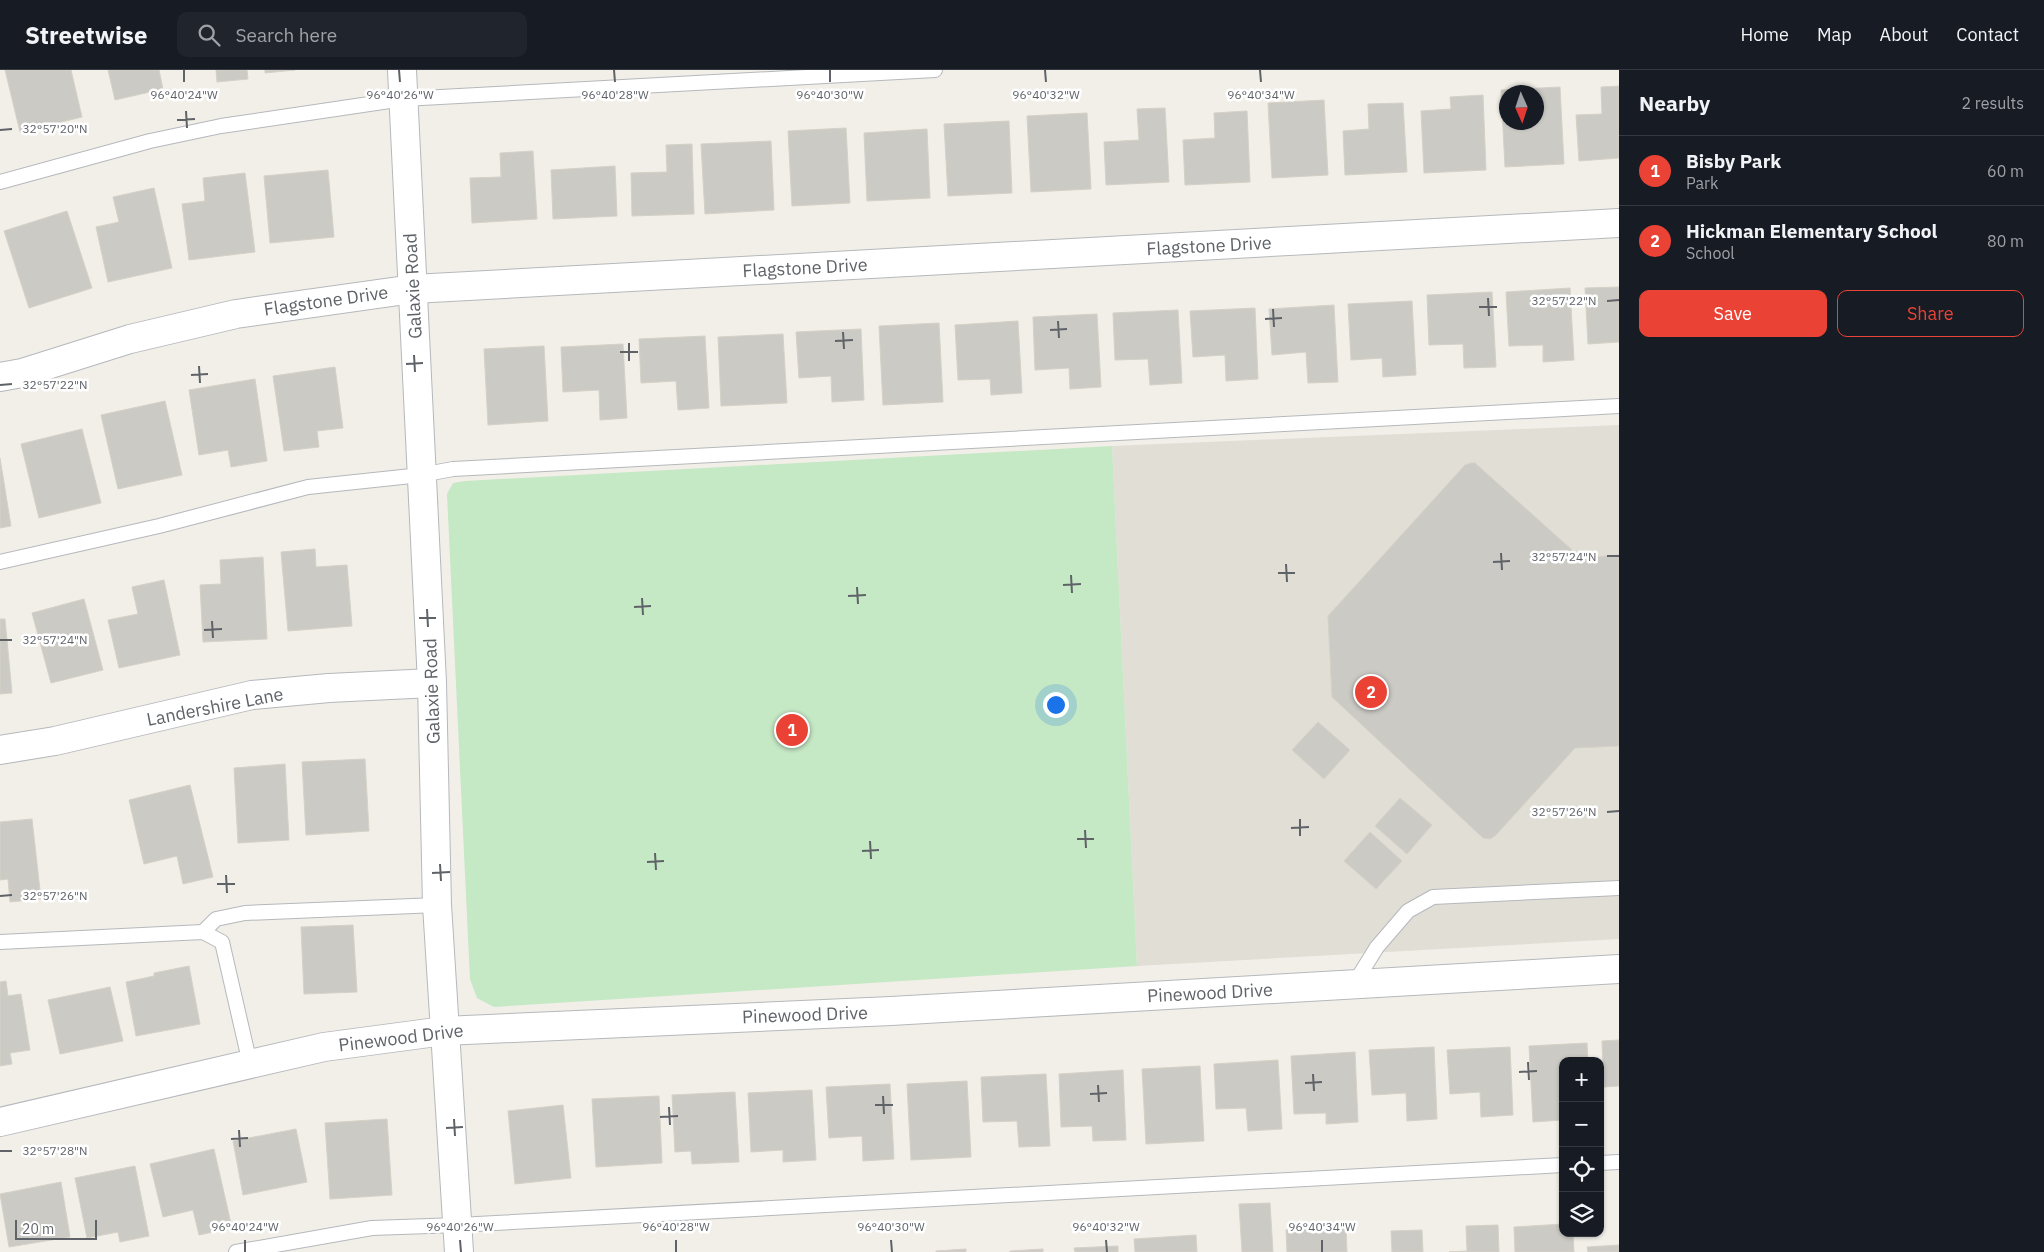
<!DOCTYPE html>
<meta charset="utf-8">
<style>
body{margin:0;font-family:"IBM Plex Sans",sans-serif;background:#20242c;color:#f1f3f6}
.controls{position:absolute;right:15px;bottom:15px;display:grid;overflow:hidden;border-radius:10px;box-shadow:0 1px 4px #0004}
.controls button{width:45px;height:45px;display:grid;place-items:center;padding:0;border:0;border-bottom:1px solid #363941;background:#171b24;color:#f1f3f6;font:25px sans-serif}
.compass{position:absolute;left:1499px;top:15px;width:45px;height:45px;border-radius:50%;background:#171b24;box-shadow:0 1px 4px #0004;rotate:177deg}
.scale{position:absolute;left:15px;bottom:12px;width:82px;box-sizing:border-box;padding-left:5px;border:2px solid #5f6368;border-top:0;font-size:14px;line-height:18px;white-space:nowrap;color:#5f6368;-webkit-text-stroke:4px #fff;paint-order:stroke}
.you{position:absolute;left:1055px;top:634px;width:18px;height:18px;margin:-12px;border:4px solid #fff;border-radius:50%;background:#1a73e8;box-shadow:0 0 0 8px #1a73e833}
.badge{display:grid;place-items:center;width:32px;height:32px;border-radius:50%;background:#ea4335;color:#fff;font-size:16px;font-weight:700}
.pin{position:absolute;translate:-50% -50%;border:2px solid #fff;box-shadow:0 1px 5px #0006}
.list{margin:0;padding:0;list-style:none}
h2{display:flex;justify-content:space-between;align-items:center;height:65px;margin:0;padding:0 20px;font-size:21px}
h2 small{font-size:16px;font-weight:400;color:#9ea1a6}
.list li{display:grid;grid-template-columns:32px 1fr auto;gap:15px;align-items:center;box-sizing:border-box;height:70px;padding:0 20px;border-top:1px solid #363941}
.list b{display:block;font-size:19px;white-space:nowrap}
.list p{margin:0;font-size:16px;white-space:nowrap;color:#9ea1a6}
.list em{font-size:16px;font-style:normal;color:#9ea1a6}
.actions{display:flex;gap:10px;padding:15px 20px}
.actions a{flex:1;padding:11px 0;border:1px solid #ea4335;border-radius:10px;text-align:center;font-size:18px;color:#ea4335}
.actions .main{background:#ea4335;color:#fff}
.icon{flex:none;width:28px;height:28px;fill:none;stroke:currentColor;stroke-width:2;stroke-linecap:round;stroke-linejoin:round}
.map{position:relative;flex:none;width:1619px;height:1182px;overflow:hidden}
header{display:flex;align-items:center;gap:30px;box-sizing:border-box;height:70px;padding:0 25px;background:#171b24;border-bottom:1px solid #363941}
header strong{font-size:24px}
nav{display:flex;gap:28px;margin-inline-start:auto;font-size:18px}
.search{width:350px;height:45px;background:#20242c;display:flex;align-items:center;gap:12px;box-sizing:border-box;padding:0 18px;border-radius:10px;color:#9ea1a6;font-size:19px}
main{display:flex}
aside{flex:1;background:#171b24}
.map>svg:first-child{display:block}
</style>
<header>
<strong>Streetwise</strong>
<div class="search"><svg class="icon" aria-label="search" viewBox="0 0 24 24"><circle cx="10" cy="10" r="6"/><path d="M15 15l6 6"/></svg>Search here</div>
<nav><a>Home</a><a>Map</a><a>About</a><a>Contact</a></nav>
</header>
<main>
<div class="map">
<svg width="1619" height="1182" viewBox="0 0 1619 1182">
<rect width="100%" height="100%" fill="#f1efe8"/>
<polygon fill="#e1ded6" points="1619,355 1619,869 1137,896 1112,376"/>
<polygon fill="#c5e8c5" points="1112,376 1137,896 494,937 477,928 470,909 447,424 453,413 465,411"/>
<g fill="#cccac5" stroke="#d6d1c6" fill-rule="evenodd">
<polygon points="5,0 71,0 82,47 20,62"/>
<polygon points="108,0 159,0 163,19 115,30"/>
<polygon points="216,0 247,0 248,9 217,12"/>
<polygon points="265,0 295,0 265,3"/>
<polygon points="1619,16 1619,88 1579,91 1576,45 1602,44 1601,17"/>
<path d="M1560 17 1564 94 1505 97 1501 20ZM1506 22H1536V52H1506Z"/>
<polygon points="1483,25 1486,100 1424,103 1421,41 1451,39 1450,27"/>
<polygon points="1324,30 1328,105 1272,108 1268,33"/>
<polygon points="1403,33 1407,102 1345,105 1343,61 1369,59 1368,34"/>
<polygon points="1165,38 1169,112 1106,115 1104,72 1139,70 1137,39"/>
<polygon points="1247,41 1250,112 1185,115 1183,70 1215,68 1214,43"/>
<polygon points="1087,43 1091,119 1031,122 1027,46"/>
<polygon points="1009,51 1012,123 948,126 944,54"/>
<polygon points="846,58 850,133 792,136 788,61"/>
<polygon points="927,59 930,128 867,131 864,63"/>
<polygon points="771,71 774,140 705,144 701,74"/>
<polygon points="692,74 694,144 632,146 631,103 667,102 666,75"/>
<polygon points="533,81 537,149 472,153 470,108 501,107 500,83"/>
<polygon points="615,96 617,146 553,149 551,100"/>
<polygon points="328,100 334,167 270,173 264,106"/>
<polygon points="245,103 255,182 189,190 182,134 205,131 203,108"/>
<polygon points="154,118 172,198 108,212 96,157 119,152 113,127"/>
<polygon points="67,141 92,218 29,238 4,161"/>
<polygon points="1619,217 1619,272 1588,274 1585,218"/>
<polygon points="1570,218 1574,290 1543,292 1543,275 1509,276 1506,222"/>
<polygon points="1492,222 1496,297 1464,298 1463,274 1429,275 1427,225"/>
<polygon points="1412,231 1416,305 1383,307 1382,288 1351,290 1348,234"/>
<polygon points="1334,235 1338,312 1308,313 1306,282 1272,285 1269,239"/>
<polygon points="1255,238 1258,309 1226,311 1225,285 1193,287 1190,241"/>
<polygon points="1178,240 1182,313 1150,315 1148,289 1115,290 1113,243"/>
<polygon points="1097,244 1101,317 1070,319 1069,298 1035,300 1033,247"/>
<polygon points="1018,251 1022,323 991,325 990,309 958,310 955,255"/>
<polygon points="939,253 943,332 883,335 879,256"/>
<polygon points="861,259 864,330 832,332 831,306 799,308 796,262"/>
<polygon points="783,264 787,333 721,336 718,267"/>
<polygon points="705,266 709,338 678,340 676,311 641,313 639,269"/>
<polygon points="623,274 627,348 600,350 599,320 563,322 561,277"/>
<polygon points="544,276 548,351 488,355 484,279"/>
<polygon points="335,297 343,358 317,361 319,377 284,381 273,306"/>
<polygon points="255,309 267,391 231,397 228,380 199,385 189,320"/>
<polygon points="165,331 182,405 118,419 101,345"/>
<polygon points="82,359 101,433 39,448 21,374"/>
<polygon points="0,388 11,456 0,458"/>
<polygon points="1471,393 1475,393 1581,488 1619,485 1619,676 1575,678 1496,765 1490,769 1483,768 1332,627 1328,546 1465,395"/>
<polygon points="315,479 316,497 347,495 352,556 288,561 281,482"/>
<polygon points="263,487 267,569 203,572 200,515 221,514 220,490"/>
<polygon points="164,510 180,585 119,598 108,550 138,544 132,517"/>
<polygon points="84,529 103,600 51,613 32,543"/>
<polygon points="0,549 5,549 12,623 0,624"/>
<polygon points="1318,652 1350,680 1324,709 1292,680"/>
<polygon points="365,689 369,761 306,765 302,692"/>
<polygon points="285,694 289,770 238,773 234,698"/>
<polygon points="190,715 213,807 183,814 177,786 144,794 129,730"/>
<polygon points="1400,728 1432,755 1407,784 1375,756"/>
<polygon points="32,749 41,829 10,832 8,809 0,810 0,752"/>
<polygon points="1370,762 1402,791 1376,819 1344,791"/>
<polygon points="353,855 357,922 304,924 301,857"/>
<polygon points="189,896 200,954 136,966 126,912 154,906 154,903"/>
<polygon points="6,911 8,926 21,924 30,980 10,983 12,994 0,996 0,912"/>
<polygon points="110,917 123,971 60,984 48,930"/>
<polygon points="1619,970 1619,1016 1604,1017 1602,971"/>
<polygon points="1587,973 1588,991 1563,991 1563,1050 1533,1052 1529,976"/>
<polygon points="1434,977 1437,1049 1407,1051 1406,1023 1372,1025 1369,980"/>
<polygon points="1510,977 1513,1045 1481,1047 1480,1022 1450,1024 1447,980"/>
<polygon points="1355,982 1358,1052 1326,1054 1326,1043 1294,1044 1291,986"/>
<polygon points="1278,990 1282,1059 1248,1061 1246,1038 1216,1039 1214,994"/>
<polygon points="1200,996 1204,1071 1146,1074 1142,999"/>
<polygon points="1123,1000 1126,1070 1093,1071 1092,1056 1061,1057 1059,1004"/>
<polygon points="1046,1004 1050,1076 1019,1077 1017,1051 983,1052 981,1007"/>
<polygon points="967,1011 971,1087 911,1090 907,1014"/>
<polygon points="890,1014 894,1089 863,1091 862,1066 829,1068 826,1017"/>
<polygon points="812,1020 816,1090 783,1092 783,1080 751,1082 748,1023"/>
<polygon points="735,1022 739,1092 692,1094 691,1081 675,1082 672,1025"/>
<polygon points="659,1026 662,1093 596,1097 592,1029"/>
<polygon points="563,1035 571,1108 515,1114 508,1041"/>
<polygon points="387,1049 392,1125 330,1129 325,1053"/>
<polygon points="296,1059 307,1112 243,1125 233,1071"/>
<polygon points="214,1079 232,1158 199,1165 193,1140 163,1147 150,1094"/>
<polygon points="135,1096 149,1166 120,1172 118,1162 87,1168 75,1108"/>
<polygon points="61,1112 70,1167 9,1177 0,1124"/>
<polygon points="1270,1133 1273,1182 1242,1182 1239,1134"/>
<polygon points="1563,1154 1563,1163 1573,1163 1574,1182 1515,1182 1514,1157"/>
<polygon points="1498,1155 1499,1182 1449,1182 1467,1181 1466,1156"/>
<polygon points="1346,1157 1347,1182 1287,1182 1286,1160"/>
<polygon points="1422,1160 1423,1182 1392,1182 1391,1161"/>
<polygon points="1196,1165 1197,1182 1135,1182 1134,1169"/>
<polygon points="1619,1175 1619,1182 1588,1182 1587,1177"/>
<polygon points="1118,1176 1118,1182 1075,1182 1074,1178"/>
<polygon points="966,1179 966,1182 936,1182 936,1181"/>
<polygon points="1043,1179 1043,1182 1010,1182 1010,1181"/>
</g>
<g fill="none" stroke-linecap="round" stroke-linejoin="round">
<g stroke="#b5b8bc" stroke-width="16">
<g id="service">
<polyline points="0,112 150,71 221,56 403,29 935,0"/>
<polyline points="0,492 159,456 308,417 421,405 453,399 1619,336"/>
<polyline points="203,862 216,849 245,843 437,835"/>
<polyline points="0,872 203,862 222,872 250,994"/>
<polyline points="1354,914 1377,877 1408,841 1433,827 1619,818"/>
<polyline points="1600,1093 1619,1092"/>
<polyline points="236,1182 372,1158 458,1155 1563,1095"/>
</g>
</g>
<g stroke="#b5b8bc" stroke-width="30">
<g id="minor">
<polyline points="0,307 22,303 130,269 236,244 413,219 1619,153"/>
<polyline points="0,680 55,671 252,625 329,618 432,613"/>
<polyline points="0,1052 324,977 444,961 891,941 1619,899"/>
</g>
</g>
<g stroke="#b5b8bc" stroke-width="30">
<polyline id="tertiary" points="402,0 432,613 437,835 459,1182"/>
</g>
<use href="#service" stroke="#fff" stroke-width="14"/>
<use href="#minor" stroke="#fff" stroke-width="28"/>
<use href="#tertiary" stroke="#fff" stroke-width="28"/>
</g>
<path fill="none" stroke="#5f6368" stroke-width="2" d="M184 0V12M399 0 400 12M614 0 615 12M830 0V12M1045 0 1046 12M1260 0 1261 12M186 41 187 58M177 50 195 49M0 60 12 59M1488 228 1489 246M1607 231 1619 230M1479 237H1497M1273 239 1274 257M1265 249 1282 248M1058 251 1059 268M1050 260 1067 259M843 262 844 279M835 271 853 270M629 273V291M620 282H638M414 285 415 302M406 294 423 293M199 296 200 313M191 305 208 304M0 315 12 314M1501 483 1502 500M1607 486H1619M1493 492 1510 491M1286 494 1287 512M1278 503H1295M1071 505 1072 523M1063 515 1081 514M857 517 858 534M848 526 866 525M642 528 643 545M634 537 651 536M427 539 428 557M419 548H436M212 551 213 568M204 560 222 559M0 570H12M1607 742 1619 741M1300 749V766M1291 758 1309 757M1085 760 1086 778M1077 769H1094M870 771 871 789M862 781 879 780M655 783 656 800M647 792 664 791M440 794 441 811M432 803 450 802M226 805 227 823M217 814H235M0 826 12 825M1528 992 1529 1010M1519 1002 1537 1001M1313 1004 1314 1021M1305 1013 1322 1012M1098 1015 1099 1032M1090 1024 1107 1023M883 1026 884 1044M875 1035H893M669 1037 670 1055M660 1047 678 1046M454 1049 455 1066M446 1058 463 1057M239 1060 240 1077M231 1069 248 1068M0 1081H12M245 1170V1182M460 1170 461 1182M676 1170V1182M891 1170 892 1182M1106 1170 1107 1182M1322 1170V1182"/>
<g text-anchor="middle" stroke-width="5" stroke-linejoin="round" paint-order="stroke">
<g font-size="18" fill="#5f6368" stroke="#fff">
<text transform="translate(1209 176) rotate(-3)" y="6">Flagstone Drive</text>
<text transform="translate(805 198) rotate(-3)" y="6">Flagstone Drive</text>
<text transform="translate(413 216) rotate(-93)" y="6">Galaxie Road</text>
<text transform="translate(326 231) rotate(-8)" y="6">Flagstone Drive</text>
<text transform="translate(432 621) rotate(-92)" y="6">Galaxie Road</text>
<text transform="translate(215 637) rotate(-11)" y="6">Landershire Lane</text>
<text transform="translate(1210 923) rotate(-3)" y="6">Pinewood Drive</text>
<text transform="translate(805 945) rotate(-2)" y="6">Pinewood Drive</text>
<text transform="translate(401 968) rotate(-7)" y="6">Pinewood Drive</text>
</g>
</g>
<g font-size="12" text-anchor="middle" fill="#5f6368" stroke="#fff" stroke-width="5" stroke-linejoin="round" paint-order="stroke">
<text x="184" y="29">96°40'24"W</text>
<text x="400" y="29">96°40'26"W</text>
<text x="615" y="29">96°40'28"W</text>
<text x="830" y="29">96°40'30"W</text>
<text x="1046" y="29">96°40'32"W</text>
<text x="1261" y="29">96°40'34"W</text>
<text x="55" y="63">32°57'20"N</text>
<text x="1564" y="235">32°57'22"N</text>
<text x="55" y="319">32°57'22"N</text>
<text x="1564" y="491">32°57'24"N</text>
<text x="55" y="574">32°57'24"N</text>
<text x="1564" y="746">32°57'26"N</text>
<text x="55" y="830">32°57'26"N</text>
<text x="55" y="1085">32°57'28"N</text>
<text x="245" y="1161">96°40'24"W</text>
<text x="460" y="1161">96°40'26"W</text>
<text x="676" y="1161">96°40'28"W</text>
<text x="891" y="1161">96°40'30"W</text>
<text x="1106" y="1161">96°40'32"W</text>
<text x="1322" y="1161">96°40'34"W</text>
</g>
</svg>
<div class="controls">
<button>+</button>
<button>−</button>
<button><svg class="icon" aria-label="locate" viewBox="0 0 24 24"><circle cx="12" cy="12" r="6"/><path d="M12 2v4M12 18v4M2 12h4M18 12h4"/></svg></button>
<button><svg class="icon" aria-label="layers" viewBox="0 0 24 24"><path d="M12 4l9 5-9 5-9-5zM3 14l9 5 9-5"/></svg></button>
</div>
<svg class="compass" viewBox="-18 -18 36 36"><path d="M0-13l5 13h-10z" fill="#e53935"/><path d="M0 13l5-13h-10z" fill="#9ea1a6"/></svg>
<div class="scale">20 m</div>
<div class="you"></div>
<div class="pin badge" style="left:792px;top:660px">1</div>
<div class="pin badge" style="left:1371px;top:622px">2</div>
</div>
<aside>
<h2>Nearby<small>2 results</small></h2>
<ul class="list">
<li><span class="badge">1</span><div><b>Bisby Park</b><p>Park</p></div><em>60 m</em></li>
<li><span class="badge">2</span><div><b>Hickman Elementary School</b><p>School</p></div><em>80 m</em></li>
</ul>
<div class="actions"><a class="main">Save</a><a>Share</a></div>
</aside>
</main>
